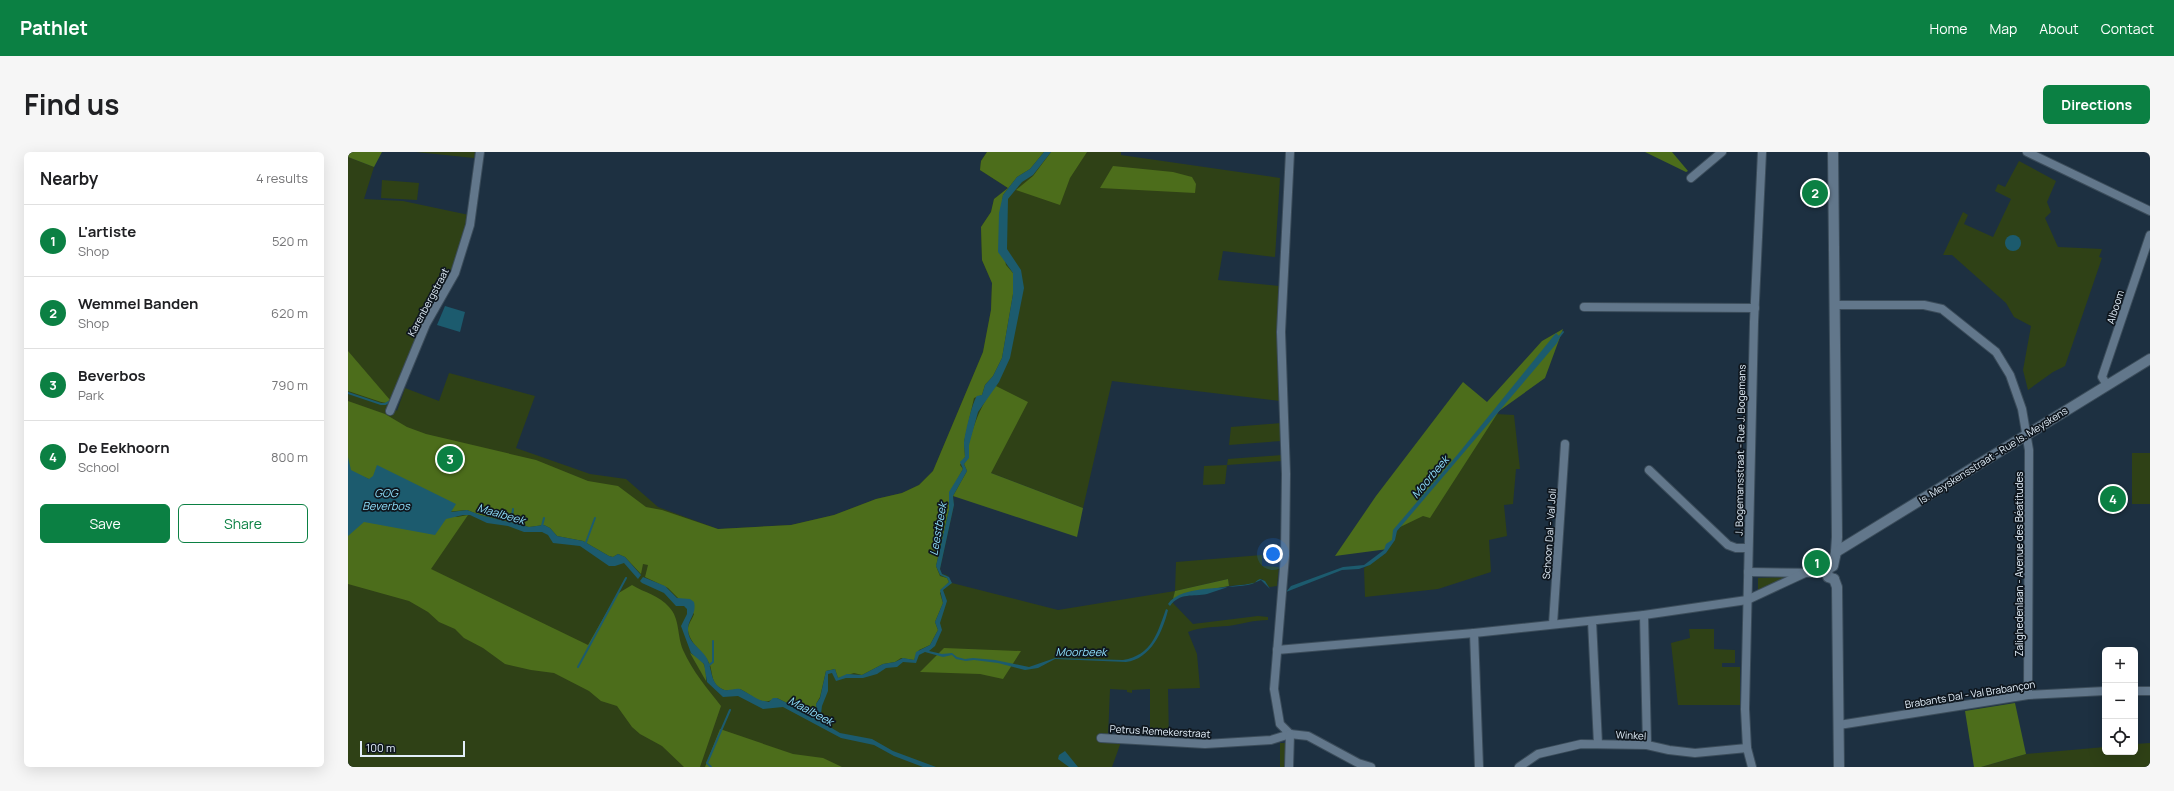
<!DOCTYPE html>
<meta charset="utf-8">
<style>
body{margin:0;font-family:Manrope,sans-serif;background:#f6f6f6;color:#202124}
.controls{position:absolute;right:12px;bottom:12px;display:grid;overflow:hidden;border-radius:6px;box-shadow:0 4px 16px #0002}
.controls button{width:36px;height:36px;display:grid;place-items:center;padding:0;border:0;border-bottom:1px solid #e0e0e0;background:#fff;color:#202124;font:20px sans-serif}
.scale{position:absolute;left:12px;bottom:10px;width:105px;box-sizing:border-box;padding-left:4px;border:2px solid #e3effa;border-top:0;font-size:11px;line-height:14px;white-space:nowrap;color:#e3effa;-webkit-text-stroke:3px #0f171f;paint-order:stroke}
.you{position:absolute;left:925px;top:402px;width:14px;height:14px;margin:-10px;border:3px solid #fff;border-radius:50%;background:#1a73e8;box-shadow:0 0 0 6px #1a73e833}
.badge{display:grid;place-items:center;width:26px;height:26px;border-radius:50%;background:#0b8043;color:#fff;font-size:13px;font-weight:700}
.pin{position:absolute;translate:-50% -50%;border:2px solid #fff;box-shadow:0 1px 4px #0006}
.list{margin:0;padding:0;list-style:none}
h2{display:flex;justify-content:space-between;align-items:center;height:52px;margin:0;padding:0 16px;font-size:17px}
h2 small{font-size:13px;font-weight:400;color:#757577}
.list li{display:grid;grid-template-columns:26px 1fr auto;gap:12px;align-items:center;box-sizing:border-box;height:72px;padding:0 16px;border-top:1px solid #e0e0e0}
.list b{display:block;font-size:15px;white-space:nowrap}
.list p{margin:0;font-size:13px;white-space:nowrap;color:#757577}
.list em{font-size:13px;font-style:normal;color:#757577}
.actions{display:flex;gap:8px;padding:12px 16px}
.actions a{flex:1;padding:9px 0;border:1px solid #0b8043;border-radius:6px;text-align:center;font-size:14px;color:#0b8043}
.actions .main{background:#0b8043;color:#fff}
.icon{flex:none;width:22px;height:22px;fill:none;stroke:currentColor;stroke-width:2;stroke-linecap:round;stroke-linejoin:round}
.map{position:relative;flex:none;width:1802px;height:615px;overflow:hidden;border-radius:6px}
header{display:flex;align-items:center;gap:24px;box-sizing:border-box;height:56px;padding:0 20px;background:#0b8043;color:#fff}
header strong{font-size:19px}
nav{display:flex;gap:22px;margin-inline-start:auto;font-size:14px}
.intro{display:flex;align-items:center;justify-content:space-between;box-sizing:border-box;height:96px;padding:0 24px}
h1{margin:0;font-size:28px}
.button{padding:10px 18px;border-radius:6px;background:#0b8043;color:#fff;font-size:14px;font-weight:700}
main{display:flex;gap:24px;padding:0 24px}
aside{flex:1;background:#fff;border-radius:6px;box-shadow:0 4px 16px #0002}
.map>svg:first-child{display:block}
</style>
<header>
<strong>Pathlet</strong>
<nav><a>Home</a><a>Map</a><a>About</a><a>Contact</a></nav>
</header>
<div class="intro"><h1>Find us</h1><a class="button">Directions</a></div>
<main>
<aside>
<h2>Nearby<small>4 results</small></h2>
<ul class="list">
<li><span class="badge">1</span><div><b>L'artiste</b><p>Shop</p></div><em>520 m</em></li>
<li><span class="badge">2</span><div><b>Wemmel Banden</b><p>Shop</p></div><em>620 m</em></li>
<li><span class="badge">3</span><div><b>Beverbos</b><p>Park</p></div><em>790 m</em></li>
<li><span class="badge">4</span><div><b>De Eekhoorn</b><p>School</p></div><em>800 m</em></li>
</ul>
<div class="actions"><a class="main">Save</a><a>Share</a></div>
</aside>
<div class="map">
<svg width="1802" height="615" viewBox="0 0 1802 615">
<rect width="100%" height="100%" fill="#1d3041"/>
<g fill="#2f4116">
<polygon points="68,0 127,0 126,6"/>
<path d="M639 0H773V3L932 26 927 105 875 99 870 128 931 134 929 197 932 249 764 229 735 356 643 321 605 345 606 353 592 417 594 422 599 423 604 431 710 458 827 439 828 410 914 403V414L931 415 929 434 921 435 914 427 904 432 881 434 880 427 827 439 825 451 845 472 910 464 920 465V468C906 468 894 472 880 474 866 475 853 475 840 480L849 502 852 536 820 537 821 588 802 586V537L784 538V541L779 540V538L762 537 760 585 773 590 764 615H0V5L26 15 16 47 55 49 121 63 108 111 42 248 49 259 57 236 91 249 101 221 187 244 168 296 242 322 278 327 310 355 370 377 443 373 486 363 528 347 554 341 571 333 585 319 635 200 643 158 644 131 634 108 633 75 643 60 646 47 660 36 632 18 633 9Z"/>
<polygon points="1671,9 1708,29 1699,50 1703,60 1697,66 1710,95 1754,97 1751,105 1754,106 1717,214 1705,220 1680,238 1675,218 1683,174 1666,165 1658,151 1604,103 1595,103 1615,60 1620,63 1616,72 1645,85 1663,47 1647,39 1650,32 1657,35"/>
<polygon points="34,28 71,31 69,48 33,46"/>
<polygon points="1148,262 1166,263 1172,317 1168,317 1165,352 1156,353 1159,384 1141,388 1143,420 1090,437 1017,445 1016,416 1038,401 1048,380"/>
<polygon points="933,271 933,289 881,293 883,275"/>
<rect x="1784" y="301" width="18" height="51"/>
<polygon points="934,303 934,309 879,313 877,332 855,333 856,314 879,313 880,307"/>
<polygon points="1437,425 1412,439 1410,438 1410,426"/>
<polygon points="1341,477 1366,477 1366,497 1387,498 1387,511 1374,511 1374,515 1392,515 1392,553 1330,553 1323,491 1342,486"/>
<polygon points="932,591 939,591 938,615 932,615"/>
<polygon points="1802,591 1802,615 1633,615 1678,602 1757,595 1757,600 1787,600 1787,592"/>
</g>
<g fill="#4c6d1b">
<polygon points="0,0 34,0 26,15 0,5"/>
<path d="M639 0H696L682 17 669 25 655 43 651 79 658 113 665 121V142L654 206 645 224 637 233 634 243 626 246 616 290 617 305 612 313 615 317 601 342V358L588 414 592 424 599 426 601 430 592 441 595 451 587 470 590 478 582 493 571 498 566 508 553 506 547 510 535 512 514 523 506 521 490 526 487 517 478 519 472 545 468 552 469 559 467 565 429 546C411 555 407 544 392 537 387 538 379 540 374 537 363 531 365 523 362 513 357 500 343 494 340 479 339 473 344 468 346 462L320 436 297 425 300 413 295 412 293 422 277 405 270 402 265 405 261 404 235 389 209 384 202 376 196 373 181 375 132 363 119 358 97 360 0 318V249L37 262 59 275 78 282 188 308 240 329 270 334 298 355 314 358 370 377 443 373 486 363 528 347 554 341 571 333 585 319 635 200 643 158 644 131 634 108 633 75 643 60 646 47 660 36 632 18 633 9Z"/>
<polygon points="703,0 739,0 722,26 712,53 668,38 685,24"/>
<polygon points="1297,0 1324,0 1340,19 1338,20"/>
<polygon points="765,14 825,20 844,25 848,32 847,41 752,36"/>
<polygon points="1215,177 1197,226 1151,259 1082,366 1075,364 1050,376 1040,397 987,404 1028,344 1115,230 1139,250 1194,189"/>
<polygon points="0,199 42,248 38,251 33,250 0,239"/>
<path d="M648 234 680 250 643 321 735 356 729 385 605 344 619 319 616 312C623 302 619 302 621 291 626 271 634 250 648 234Z"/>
<path d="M0 325 109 365 120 363 83 417 240 493 269 442 284 433C297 441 311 443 321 455 332 466 329 484 335 498 345 520 359 536 373 554L352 615H336L314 594 292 582 284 575 269 554 253 549 241 539 206 521 183 518 157 512 135 496 116 486 107 477 91 470 80 460 61 449 0 432Z"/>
<polygon points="880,427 881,434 854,439 845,439 825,447 827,439"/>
<polygon points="596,496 673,499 655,527 632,522 572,520"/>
<path d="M342 501C356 509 358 511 358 529Z"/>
<polygon points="1667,551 1678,602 1633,615 1626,615 1617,559"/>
<polygon points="372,577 445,602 475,606 494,615 357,615"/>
</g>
<g fill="#1c5b6e">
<path d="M696 0H703L685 23 674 30 660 47 659 97 673 118 676 136 662 206 651 230 630 260 621 293V306L616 312 619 319 605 344 606 353 592 417 594 422 601 425 604 431 595 438 599 449 592 471 594 478 587 494 581 499 594 502 604 501 609 505 617 507 625 506 647 508 681 515 707 506 775 508C804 503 809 482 818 457L820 458C815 479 803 507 778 510L707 507 690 516 677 518 650 511 626 508 618 509 608 507 604 503 595 505 577 500 571 503 568 511 555 510 549 515 538 516 529 522 515 526H498L488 529 484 521 480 522V539L474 554 472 569 492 581 524 587 545 599 588 615H575L546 604 526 593 493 586 435 555 415 557 390 544 375 545 359 530 356 512 343 501 333 474 339 462V457L336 454H328L316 441 294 431 292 429 295 425 317 434 329 446 342 447 346 450C349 462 340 467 340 477 340 491 352 495 358 505 365 516 361 530 374 537 380 540 386 536 392 537 403 542 409 549 421 550L425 546H429L467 565 469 559 468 552 472 546 478 519 487 517 490 526 499 522 514 523 535 512 547 510 555 506 566 508 568 500 582 493 590 478 587 470 595 451 592 438 601 430 599 426 592 423 588 414 601 358V340L615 317 612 310 617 305C617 301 616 297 616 292 616 284 625 248 629 244L634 243 637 233 645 224 654 206 665 142V121L650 100 651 61 655 43 669 25 682 17Z"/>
<circle cx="1665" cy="91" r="8"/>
<polygon points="97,154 117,160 112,180 89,173"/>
<polygon points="1208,181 1212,185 1209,191 1049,379 1047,388 1038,401 1022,413 1011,417 994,418 938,440 943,434 995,415 1016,413 1036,398 1038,392 1044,388 1045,378 1110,302"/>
<polygon points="0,305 3,318 21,327 25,324 29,313 108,352 103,360 119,358 132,363 181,375 196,373 202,376 209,384 235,389 261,404 265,405 270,402 277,405 293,423 290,427 276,411 267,414 261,414 232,394 205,391 200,383 194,380 176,380 160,374 139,371 122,363 115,363 98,367 87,383 16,370 0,384"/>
<path d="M912 427 917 429 922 437 913 428C900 434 893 432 880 435 873 437 866 440 859 442 845 445 832 440 822 454L820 452C833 432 882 438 904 432 907 431 909 428 912 427Z"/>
<polygon points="717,599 730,615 721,615 710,607 711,603"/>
</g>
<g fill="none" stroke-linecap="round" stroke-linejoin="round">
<g stroke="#1c5b6e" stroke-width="2">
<polyline points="1211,185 1215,180"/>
<polyline points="0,241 33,252 37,252 43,249"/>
<polyline points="163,372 165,357"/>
<polyline points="194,374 196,366"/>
<polyline points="237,393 247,366"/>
<polyline points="360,514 365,510 365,489"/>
<polyline points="230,515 278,426"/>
<polyline points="363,615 359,611 382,558"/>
</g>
<g stroke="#3b4c5a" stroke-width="10">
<g id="minor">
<polyline points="1679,0 1802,59"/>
<polyline points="1343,26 1374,0"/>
<polyline points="1487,153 1576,153 1594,157 1648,200 1662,223 1674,257 1681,298 1680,543"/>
<polyline points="1236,155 1407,156"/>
<polyline points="1759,233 1754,225 1802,83"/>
<polyline points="42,259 78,172 107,121 122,73 132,0"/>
<polyline points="1301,318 1380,393 1388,396 1400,396"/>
<polyline points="1400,420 1478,421"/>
<polyline points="1296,463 1299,593"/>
<polyline points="1244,469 1250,592"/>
<polyline points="1205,472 1217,292"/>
<polyline points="1126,481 1131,615"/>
<polyline points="929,498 1126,481 1296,463 1399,448 1457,421"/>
<polyline points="1787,539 1802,539"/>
<polyline points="1491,573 1680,543 1757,539"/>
<polyline points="942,582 932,572 926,537 937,404 938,322 933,180 942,0"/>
<polyline points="753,586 857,592 923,588 942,582 960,584 1010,611 1023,615"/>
<polyline points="941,615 942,582"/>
<polyline points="1171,615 1190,602 1233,592 1299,593 1321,598 1347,601 1399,596"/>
<polyline points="1404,615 1399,596 1397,557 1406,170 1414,0"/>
</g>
</g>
<g stroke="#3b4c5a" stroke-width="12">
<g id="tertiary">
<polyline points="1485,0 1489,385 1488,400 1485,414 1479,417 1480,425 1486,427"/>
<polyline points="1488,400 1802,207"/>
<polyline points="1486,427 1489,435 1491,615"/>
</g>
</g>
<use href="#minor" stroke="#62778b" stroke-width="8"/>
<use href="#tertiary" stroke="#62778b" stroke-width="10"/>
</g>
<g text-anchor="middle" stroke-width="3.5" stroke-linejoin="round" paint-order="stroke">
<g font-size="10" fill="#e3effa" stroke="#0f171f">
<text transform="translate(80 150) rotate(-62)" y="4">Karenbergstraat</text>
<text transform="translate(1767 155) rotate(-72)" y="4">Alboom</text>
<text transform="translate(1392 298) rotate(-89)" y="4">J. Bogemansstraat - Rue J. Bogemans</text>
<text transform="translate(1645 303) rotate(-32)" y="4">Is. Meyskensstraat - Rue Is. Meyskens</text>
<text transform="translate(1201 382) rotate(-86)" y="4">Schoon Dal - Val Joli</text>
<text transform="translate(1671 412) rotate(-90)" y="4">Zalighedenlaan - Avenue des Béatitudes</text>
<text transform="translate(1622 542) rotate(-9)" y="4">Brabants Dal - Val Brabançon</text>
<text transform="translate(812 579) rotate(3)" y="4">Petrus Remekerstraat</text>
<text transform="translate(1283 583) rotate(3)" y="4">Winkel</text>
</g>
<g font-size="11" font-style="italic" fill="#8edefa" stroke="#0f171f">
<text transform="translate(1082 325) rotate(-50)" y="4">Moorbeek</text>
<text x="38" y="345">GOG<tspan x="38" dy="13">Beverbos</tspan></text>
<text transform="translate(153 362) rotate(16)" y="4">Maalbeek</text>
<text transform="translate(590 377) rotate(-80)" y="4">Leestbeek</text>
<text x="733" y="504">Moorbeek</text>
<text transform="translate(463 559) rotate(28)" y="4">Maalbeek</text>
</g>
</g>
</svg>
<div class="controls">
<button>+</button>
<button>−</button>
<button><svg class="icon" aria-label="locate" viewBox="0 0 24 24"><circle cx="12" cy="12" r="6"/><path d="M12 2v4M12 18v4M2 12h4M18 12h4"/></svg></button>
</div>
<div class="scale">100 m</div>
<div class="you"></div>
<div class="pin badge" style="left:1469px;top:411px">1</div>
<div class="pin badge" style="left:1467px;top:41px">2</div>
<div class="pin badge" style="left:102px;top:307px">3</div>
<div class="pin badge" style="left:1765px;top:347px">4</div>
</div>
</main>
